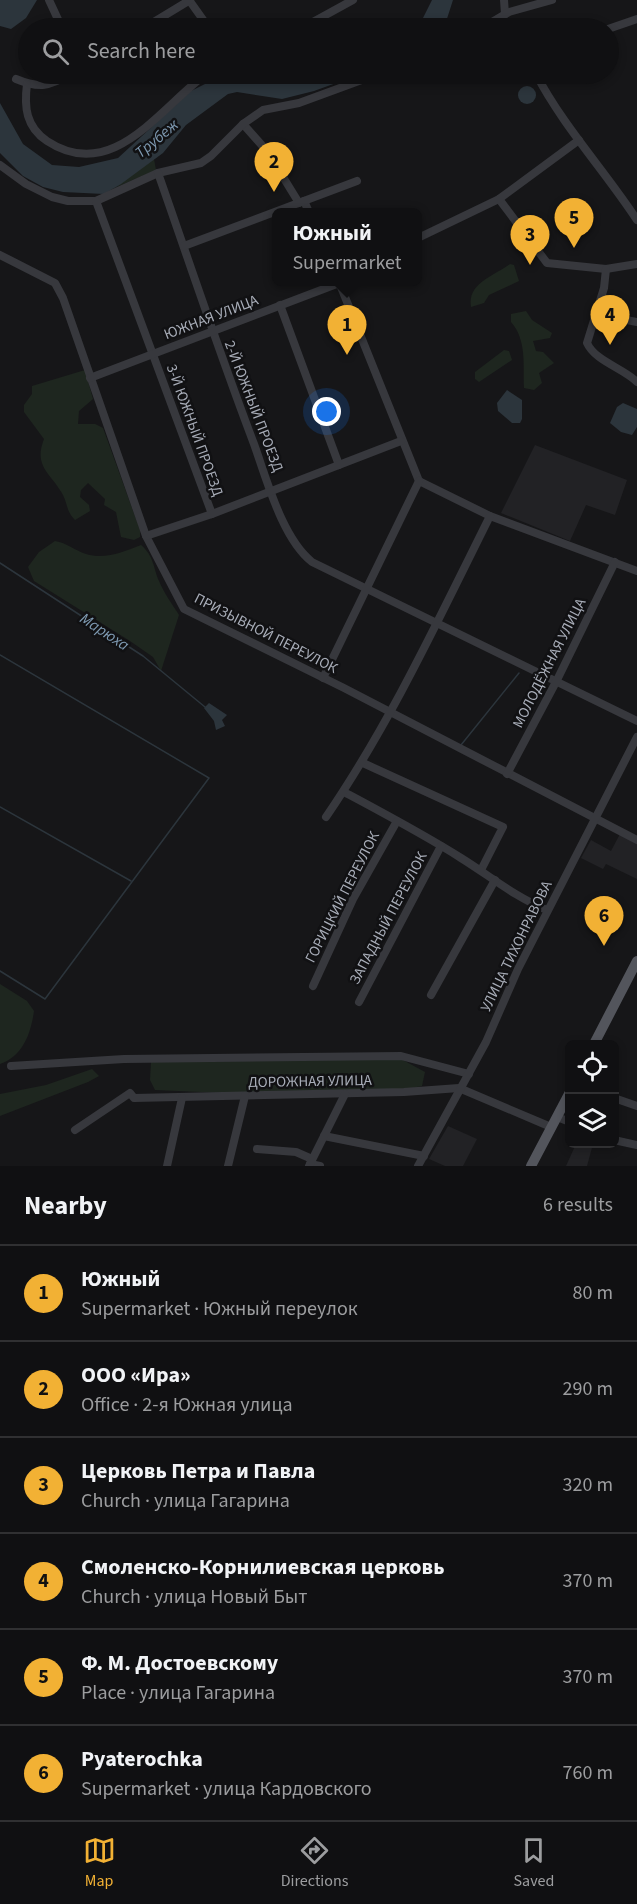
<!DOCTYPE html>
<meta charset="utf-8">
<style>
body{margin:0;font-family:"Source Sans 3",sans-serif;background:#19191b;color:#f1f3f6}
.controls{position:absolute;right:18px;bottom:18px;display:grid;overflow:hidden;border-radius:9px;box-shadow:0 3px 9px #0003}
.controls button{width:54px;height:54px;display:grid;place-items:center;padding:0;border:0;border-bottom:2px solid #303032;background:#101012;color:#f1f3f6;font:30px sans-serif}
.you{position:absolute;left:327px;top:412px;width:21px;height:21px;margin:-15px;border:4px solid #fff;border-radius:50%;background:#1a73e8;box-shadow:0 0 0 9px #1a73e833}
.badge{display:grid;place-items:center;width:39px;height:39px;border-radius:50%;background:#f2b134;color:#111;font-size:20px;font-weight:700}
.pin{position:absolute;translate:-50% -50px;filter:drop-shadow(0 2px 3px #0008)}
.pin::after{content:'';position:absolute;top:32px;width:21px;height:18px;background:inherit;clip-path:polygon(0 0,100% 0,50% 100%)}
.popup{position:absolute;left:272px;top:208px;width:150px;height:78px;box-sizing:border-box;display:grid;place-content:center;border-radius:9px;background:#101012;filter:drop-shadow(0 2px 4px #0005);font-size:20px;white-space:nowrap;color:#9c9d9f}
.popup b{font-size:22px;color:#f1f3f6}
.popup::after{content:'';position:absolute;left:50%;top:100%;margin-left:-12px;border:12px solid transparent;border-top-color:#101012}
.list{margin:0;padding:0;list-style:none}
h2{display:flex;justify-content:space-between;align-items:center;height:78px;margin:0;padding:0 24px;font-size:26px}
h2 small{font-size:20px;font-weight:400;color:#9c9d9f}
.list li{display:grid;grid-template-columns:39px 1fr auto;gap:18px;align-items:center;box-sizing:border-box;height:96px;padding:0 24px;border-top:2px solid #303032}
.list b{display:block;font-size:22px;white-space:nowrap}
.list p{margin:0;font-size:20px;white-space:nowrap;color:#9c9d9f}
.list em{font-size:20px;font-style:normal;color:#9c9d9f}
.icon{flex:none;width:33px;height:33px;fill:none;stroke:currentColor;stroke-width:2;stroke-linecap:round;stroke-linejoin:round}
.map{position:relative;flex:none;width:637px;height:1166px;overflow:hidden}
.search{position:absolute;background:#101012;box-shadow:0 3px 9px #0003;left:18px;right:18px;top:18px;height:66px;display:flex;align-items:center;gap:15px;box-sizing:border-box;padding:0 21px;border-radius:33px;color:#9c9d9f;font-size:22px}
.sheet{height:654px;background:#101012}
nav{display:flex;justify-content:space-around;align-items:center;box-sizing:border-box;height:84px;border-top:2px solid #303032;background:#101012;font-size:16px;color:#9c9d9f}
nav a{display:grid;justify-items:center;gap:3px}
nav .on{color:#f2b134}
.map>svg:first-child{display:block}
</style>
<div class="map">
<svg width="637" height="1166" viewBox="0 0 637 1166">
<rect width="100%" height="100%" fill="#161618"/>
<g fill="#222225">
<polygon points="535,445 627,480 615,515 586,505 570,541 501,513"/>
<polygon points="620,834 637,843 637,879 606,864 603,869 581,858 591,840 611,851"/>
<polygon points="448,1126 477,1139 463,1166 445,1166 429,1159"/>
<polygon points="576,1144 593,1144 587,1166 566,1166"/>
</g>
<g fill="#1e261f">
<polygon points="154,159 156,170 112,189"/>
<path d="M510 264 514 265 519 281 489 295 484 303 471 307C467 283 494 276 510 264Z"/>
<path d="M526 311 532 320 552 333 550 338 533 341 536 351 543 352 554 363 539 373 542 383 534 390 524 388C523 365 527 340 511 322V314Z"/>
<polygon points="504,350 509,351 512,360 479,382 475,379 475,372"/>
<path d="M85 370 93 399 79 411 78 424H95L103 428 140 530V537L134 540 121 537 116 512 104 505 105 499 88 483 81 490 80 497 89 505 90 511 75 520C66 511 68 505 63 495 51 473 33 467 44 439L24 412V405L32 394V386Z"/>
<path d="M55 541C67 543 74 550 86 554 105 560 123 552 141 545 154 556 153 567 159 581 164 593 172 604 179 615L161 671 153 657 130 641 34 581 28 567 39 552Z"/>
<path d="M0 984 27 1001 34 1011C31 1033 23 1056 0 1064Z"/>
<polygon points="401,1059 425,1072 422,1086 404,1090 247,1094 155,1090 150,1080 151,1062"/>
<polygon points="92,1069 99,1076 88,1082 0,1116 0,1094 46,1085"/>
</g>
<g fill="#2c353c">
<polygon points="0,0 37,0 26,18 11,29 0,26"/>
<polygon points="432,0 453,0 444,28 410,28 423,18"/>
<polygon points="225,74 361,74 314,91 282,99 237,92 228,94 186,125 163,153 121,184 104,194 63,192 43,187 23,176 0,153 0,103 23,144 52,165 79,167 118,158 191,91"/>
<circle cx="527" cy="95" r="9"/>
<polygon points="507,390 522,400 522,419 520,423 512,423 498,411 497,403"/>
<polygon points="623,403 637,409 637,427 632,435 621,432 610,423 617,407"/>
<polygon points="209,703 227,715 222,720 225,726 216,730 214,721 204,708"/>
</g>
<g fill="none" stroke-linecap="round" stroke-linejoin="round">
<g stroke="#2c353c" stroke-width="1.5">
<polyline points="0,563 143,656 205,707"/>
<polyline points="0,655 209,778 45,999 0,971"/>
<polyline points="461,745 519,673"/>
<polyline points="0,807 131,881"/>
</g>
<g stroke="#37383d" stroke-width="8">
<polyline points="49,0 62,28"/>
<polyline points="189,0 209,28"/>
<polyline points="504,0 505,14"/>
<polyline points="144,28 190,0"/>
<polyline points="302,28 353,0"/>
<polyline points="482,28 509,12 552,0"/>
<polyline points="608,29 637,19"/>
<path d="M536 74C563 126 605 171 637 220"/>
<path d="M16 79C40 89 49 86 71 74"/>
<path d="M27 84C24 107 26 127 47 141 112 184 159 109 206 74"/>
<polyline points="243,124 267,151 299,203"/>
<polyline points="0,165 26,184 52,197 68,201 96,201 158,173 201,163 211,156 243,124 263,110 299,103 378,74"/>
<path d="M158 173C190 264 220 355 254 444 267 480 282 538 312 562L637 721"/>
<polyline points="499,199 547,263 606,269 637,264"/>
<polyline points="96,201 212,514"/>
<polyline points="304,201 309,212"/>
<polyline points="418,238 499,199 579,140"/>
<polyline points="184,246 357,181"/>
<polyline points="0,255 55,283 63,298 146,536 184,609 344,688 637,840"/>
<path d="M606 269 604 288 587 343C595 361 623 368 637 382"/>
<polyline points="339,282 419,481"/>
<polyline points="280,305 339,465"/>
<polyline points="596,314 637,322"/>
<polyline points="90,378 342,282"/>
<polyline points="419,481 490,516 637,571"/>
<polyline points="146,536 212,514 401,441"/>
<polyline points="323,678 419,481"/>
<polyline points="363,763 503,827 481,870"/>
<polyline points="507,774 557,680 615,562"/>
<path d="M344 792C383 813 423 834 461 858 490 876 515 897 547 910"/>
<path d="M326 817C391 722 439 618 490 516"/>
<polyline points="313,986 353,899 397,821"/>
<polyline points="431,995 495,880"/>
<polyline points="359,1002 441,846"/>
<polyline points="11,1066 124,1059 401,1056 469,1074"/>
<polyline points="614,1098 637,1106"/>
<polyline points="557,1117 570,1122"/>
<polyline points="75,1130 130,1093 134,1098 404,1092 459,1088 551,1127"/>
<polyline points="324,1136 424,1156"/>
<polyline points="614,1140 637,1145"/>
<polyline points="257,1149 296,1152 312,1159"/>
<polyline points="310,1164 320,1166"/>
<polyline points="167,1166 182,1098"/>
<polyline points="228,1166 245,1096"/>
<polyline points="309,1166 345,1094"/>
<polyline points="418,1166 486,1042 518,969 637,737"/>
</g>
<g stroke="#53555c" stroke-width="10">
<polyline points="594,1044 637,961"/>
<polyline points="531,1166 570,1092"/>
</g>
</g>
<g text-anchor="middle" stroke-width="5" stroke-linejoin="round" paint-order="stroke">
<g font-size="15" fill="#a8adb8" stroke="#111113">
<text transform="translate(211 317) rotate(-21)" y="5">ЮЖНАЯ УЛИЦА</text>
<text transform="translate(254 406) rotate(69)" y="5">2-Й ЮЖНЫЙ ПРОЕЗД</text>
<text transform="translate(195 430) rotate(70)" y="5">3-Й ЮЖНЫЙ ПРОЕЗД</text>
<text transform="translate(266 633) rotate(27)" y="5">ПРИЗЫВНОЙ ПЕРЕУЛОК</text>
<text transform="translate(549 663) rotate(-63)" y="5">МОЛОДЁЖНАЯ УЛИЦА</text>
<text transform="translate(342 897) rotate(-63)" y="5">ГОРИЦКИЙ ПЕРЕУЛОК</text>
<text transform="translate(388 918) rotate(-62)" y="5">ЗАПАДНЫЙ ПЕРЕУЛОК</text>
<text transform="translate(516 946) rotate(-64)" y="5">УЛИЦА ТИХОНРАВОВА</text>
<text transform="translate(310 1081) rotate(-1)" y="5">ДОРОЖНАЯ УЛИЦА</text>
</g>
<g font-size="16" font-style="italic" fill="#7f9bb3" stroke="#111113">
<text transform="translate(156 138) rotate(-40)" y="6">Трубеж</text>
<text transform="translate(105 631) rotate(33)" y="6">Марюха</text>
</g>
</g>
</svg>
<div class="controls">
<button><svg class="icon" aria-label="locate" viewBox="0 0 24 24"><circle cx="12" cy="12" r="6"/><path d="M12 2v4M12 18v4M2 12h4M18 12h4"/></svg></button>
<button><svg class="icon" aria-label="layers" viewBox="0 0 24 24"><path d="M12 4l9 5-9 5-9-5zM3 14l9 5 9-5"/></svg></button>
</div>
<div class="you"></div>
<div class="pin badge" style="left:347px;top:355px">1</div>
<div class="popup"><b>Южный</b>Supermarket</div>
<div class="pin badge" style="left:274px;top:192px">2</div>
<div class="pin badge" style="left:530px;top:265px">3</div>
<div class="pin badge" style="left:610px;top:345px">4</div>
<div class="pin badge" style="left:574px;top:248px">5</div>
<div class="pin badge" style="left:604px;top:946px">6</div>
<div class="search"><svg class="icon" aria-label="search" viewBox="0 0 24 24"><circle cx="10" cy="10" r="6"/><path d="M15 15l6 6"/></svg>Search here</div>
</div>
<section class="sheet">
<h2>Nearby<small>6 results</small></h2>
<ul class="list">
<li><span class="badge">1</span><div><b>Южный</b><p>Supermarket · Южный переулок</p></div><em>80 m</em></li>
<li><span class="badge">2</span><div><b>ООО «Ира»</b><p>Office · 2-я Южная улица</p></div><em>290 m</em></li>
<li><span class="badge">3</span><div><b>Церковь Петра и Павла</b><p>Church · улица Гагарина</p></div><em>320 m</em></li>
<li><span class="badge">4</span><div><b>Смоленско-Корнилиевская церковь</b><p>Church · улица Новый Быт</p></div><em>370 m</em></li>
<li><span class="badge">5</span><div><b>Ф. М. Достоевскому</b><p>Place · улица Гагарина</p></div><em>370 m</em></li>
<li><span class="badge">6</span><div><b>Pyaterochka</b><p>Supermarket · улица Кардовского</p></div><em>760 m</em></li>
</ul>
</section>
<nav>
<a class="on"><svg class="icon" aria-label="map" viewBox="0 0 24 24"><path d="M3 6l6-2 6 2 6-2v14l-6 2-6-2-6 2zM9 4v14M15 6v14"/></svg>Map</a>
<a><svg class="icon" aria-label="directions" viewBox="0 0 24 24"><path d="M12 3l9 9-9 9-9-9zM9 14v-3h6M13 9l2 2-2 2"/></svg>Directions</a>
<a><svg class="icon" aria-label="saved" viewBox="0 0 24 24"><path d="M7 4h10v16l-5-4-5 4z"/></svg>Saved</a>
</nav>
